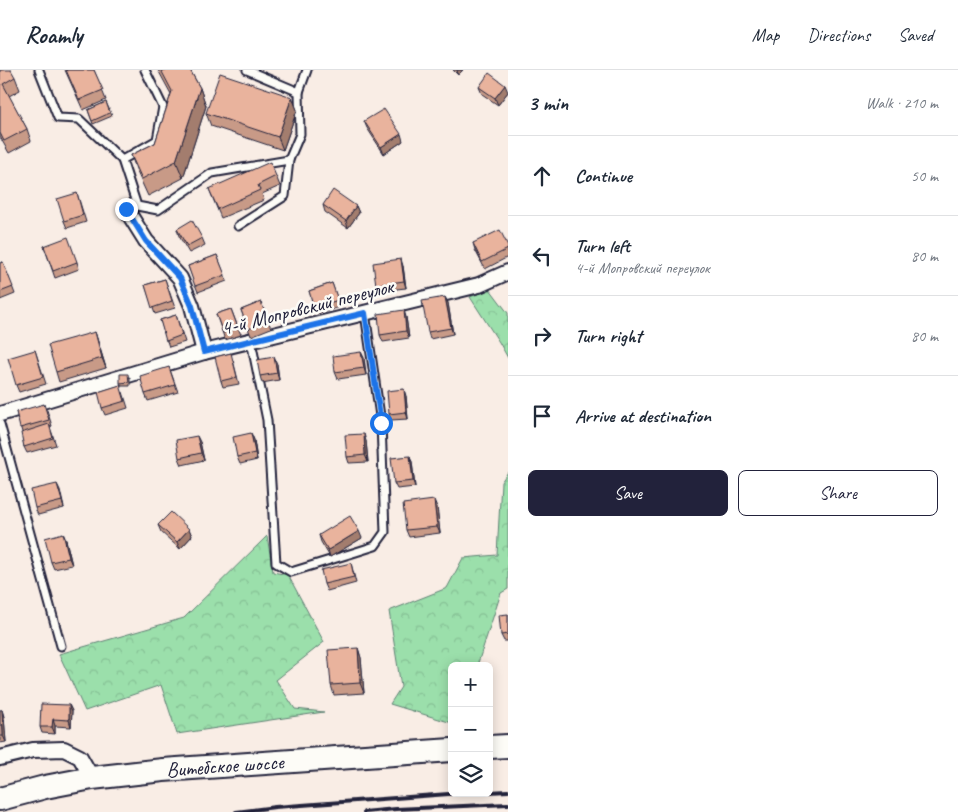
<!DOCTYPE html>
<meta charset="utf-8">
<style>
body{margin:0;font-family:Caveat,sans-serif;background:#f6f6f7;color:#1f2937}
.controls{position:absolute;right:15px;bottom:15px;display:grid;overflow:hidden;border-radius:8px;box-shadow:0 2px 12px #0003}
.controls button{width:45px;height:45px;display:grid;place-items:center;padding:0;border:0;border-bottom:1px solid #e0e1e3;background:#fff;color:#1f2937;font:25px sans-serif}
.stop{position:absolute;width:15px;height:15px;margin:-11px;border:4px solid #1a73e8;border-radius:50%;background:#fff}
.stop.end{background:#1a73e8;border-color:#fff;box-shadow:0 1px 5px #0008}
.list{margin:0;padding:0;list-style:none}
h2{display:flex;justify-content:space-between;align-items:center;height:65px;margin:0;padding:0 20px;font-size:21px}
h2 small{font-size:16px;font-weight:400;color:#747a83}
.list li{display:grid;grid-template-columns:32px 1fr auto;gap:15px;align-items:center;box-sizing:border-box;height:80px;padding:0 20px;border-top:1px solid #e0e1e3}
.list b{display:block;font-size:19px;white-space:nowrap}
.list p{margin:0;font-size:16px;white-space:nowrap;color:#747a83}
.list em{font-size:16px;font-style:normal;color:#747a83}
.actions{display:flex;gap:10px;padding:15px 20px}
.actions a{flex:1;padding:11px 0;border:1px solid #22223b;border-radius:8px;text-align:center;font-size:18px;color:#22223b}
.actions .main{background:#22223b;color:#fff}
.icon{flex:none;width:28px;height:28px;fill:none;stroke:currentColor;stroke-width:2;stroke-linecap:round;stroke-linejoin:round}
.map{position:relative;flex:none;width:508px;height:742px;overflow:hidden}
header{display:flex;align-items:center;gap:30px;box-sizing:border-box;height:70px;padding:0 25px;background:#fff;border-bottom:1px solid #e0e1e3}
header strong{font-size:24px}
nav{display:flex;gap:28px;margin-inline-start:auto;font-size:18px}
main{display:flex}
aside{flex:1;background:#fff}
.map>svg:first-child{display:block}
</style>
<header>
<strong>Roamly</strong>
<nav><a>Map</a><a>Directions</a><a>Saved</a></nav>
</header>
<main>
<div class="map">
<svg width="508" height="742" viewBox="0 0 508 742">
<defs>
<pattern id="forest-crowns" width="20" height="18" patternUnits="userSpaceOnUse" patternTransform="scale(1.25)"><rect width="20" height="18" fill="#9bdfab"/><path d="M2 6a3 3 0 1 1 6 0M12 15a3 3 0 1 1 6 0" fill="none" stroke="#85bf94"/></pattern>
</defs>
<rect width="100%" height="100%" fill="#f9ede5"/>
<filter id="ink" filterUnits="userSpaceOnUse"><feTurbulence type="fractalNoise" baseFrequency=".02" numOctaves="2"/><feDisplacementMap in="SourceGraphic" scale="10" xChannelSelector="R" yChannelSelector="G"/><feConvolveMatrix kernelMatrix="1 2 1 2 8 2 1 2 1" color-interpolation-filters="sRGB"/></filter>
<g filter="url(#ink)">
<g fill="url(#forest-crowns)" stroke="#5e8073">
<polygon points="490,219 508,243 508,288 499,272 470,227"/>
<polygon points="508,402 508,519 501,523 477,596 452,596 452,653 390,634 401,617 389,541 447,518 463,488 497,485 501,412"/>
<polygon points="267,466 273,502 288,505 324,572 276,610 295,639 324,642 177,664 161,615 85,641 59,584 184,548"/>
</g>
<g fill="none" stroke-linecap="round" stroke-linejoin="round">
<g stroke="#22223b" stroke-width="11">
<g id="service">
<polyline points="39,0 58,48 79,49 122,90"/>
<polyline points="145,0 163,37 157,70 122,90 137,136 158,140 212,103 289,90 300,64 299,22"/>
<polyline points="247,0 299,22 307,0"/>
<polyline points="238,156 285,126 289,90"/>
<polyline points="251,271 267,350 276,493 291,502 356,482 375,476 385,462 381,353 365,243"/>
<polyline points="0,354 61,576"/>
</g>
</g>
<g stroke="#22223b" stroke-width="18">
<g id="minor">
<polyline points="126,139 146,171 180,208 192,236 204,282"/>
<polyline points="0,344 204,282 479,215 508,202"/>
<polyline points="0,688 33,680 64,679 80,687 92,708"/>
</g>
</g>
<g stroke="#22223b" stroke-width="26">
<g id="primary">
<polyline points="489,677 508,676"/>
<path id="s1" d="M0 729 45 717 92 708 163 700 452 680"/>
</g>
</g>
<use href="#service" stroke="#fdfcf7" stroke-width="7"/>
<use href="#minor" stroke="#fdfcf7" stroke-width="14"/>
<use href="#primary" stroke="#fdfcf7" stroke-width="22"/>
<g stroke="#22223b" stroke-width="4">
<polyline points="489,722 508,721"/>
<polyline points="236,742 275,737 462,723"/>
<polyline points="364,742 396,739 508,734"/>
</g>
</g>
<g fill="#c89a87" stroke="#22223b">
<polygon points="0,0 15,7 20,20 9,26 27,59 31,71 9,83 0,67"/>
<polygon points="65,0 94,0 106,30 83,40"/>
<polygon points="158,0 190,0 200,18 206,36 183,108 148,126 137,102 131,85 155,73 171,24"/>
<polygon points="453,0 463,0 458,5"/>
<polygon points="479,17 508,22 498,35 482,24"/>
<polygon points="292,27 297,40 283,80 211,56 206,43"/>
<polygon points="106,32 112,46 93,54 88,40"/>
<polygon points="364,51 403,71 384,84 367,58"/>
<polygon points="276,106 280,116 262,124 264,130 221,148 209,119"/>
<polygon points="77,123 86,152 67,158 64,151"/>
<polygon points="323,135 356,136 359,143 348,158 325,142"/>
<polygon points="177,159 202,168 205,175 189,183 179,166"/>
<polygon points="473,173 508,176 508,187 485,199 475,180"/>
<polygon points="44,176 77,192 79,199 55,208"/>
<polygon points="217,185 227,211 198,222 188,196"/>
<polygon points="3,192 15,224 0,230 0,193"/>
<polygon points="403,196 406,218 378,221 376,215"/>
<polygon points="165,209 175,238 155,244 145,215"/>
<polygon points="332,213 340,237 317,244 309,221"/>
<polygon points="445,227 448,233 453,264 430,269 428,262"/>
<polygon points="261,232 271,258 251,266 241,240"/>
<polygon points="231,239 241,265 225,270 216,244"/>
<polygon points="176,245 185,272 169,277 160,250"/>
<polygon points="406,247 409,268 383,272 380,265"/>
<polygon points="95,262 106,298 59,312 56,302"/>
<polygon points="35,280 46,314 19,322 16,315"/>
<polygon points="361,282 364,288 366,305 338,309 335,302"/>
<polygon points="233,290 239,314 223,317 221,311"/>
<polygon points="277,294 279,310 262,313 260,306"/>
<polygon points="169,297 178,322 148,331 145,324"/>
<polygon points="130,307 130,316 121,316 120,313"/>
<polygon points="123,322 128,338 105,345 102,338"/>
<polygon points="406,326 408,349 391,350 389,344"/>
<polygon points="47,340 52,356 50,357 56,375 27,383 24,377 22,362 16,342"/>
<polygon points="251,363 254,370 257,390 240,394 237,387"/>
<polygon points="366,371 368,392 349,393 347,387"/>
<polygon points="200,372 204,390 182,395 179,388"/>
<polygon points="410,386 412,392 415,417 397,419 394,413"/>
<polygon points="57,414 64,438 38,445 35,438"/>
<polygon points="437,437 440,463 409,467 406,460"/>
<polygon points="158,455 189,459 192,466 180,479 161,462"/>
<polygon points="319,465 362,468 330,487 321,472"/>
<polygon points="66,470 72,495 54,499 51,492"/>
<polygon points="351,493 356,513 327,521 324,514"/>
<polygon points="508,544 508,571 504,571 501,565"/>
<polygon points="358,578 361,588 364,623 334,625 331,615"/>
<polygon points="69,635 72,641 71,657 55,656 55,664 42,663 40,657"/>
<polygon points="0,640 2,640 4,647 6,672 0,673"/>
</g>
<g fill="#a37d6e" stroke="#22223b">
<polygon points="457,0 463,0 458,5"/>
<polygon points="505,15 508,22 498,35 495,28"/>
<polygon points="200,18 206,36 183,108 176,91"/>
<polygon points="292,27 297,40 283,80 278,67"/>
<polygon points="401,64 403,71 384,84 381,77"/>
<polygon points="356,136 359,143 348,158 346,151"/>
<polygon points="401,189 403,196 406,218 404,211"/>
<polygon points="445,227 448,233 453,264 451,258"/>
<polygon points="404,240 406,247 409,268 406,261"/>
<polygon points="95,262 98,272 106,298 102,288"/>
<polygon points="361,282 364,288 366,305 364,298"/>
<polygon points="274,287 277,294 279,310 277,303"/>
<polygon points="404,319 406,326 408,349 406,342"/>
<polygon points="251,363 254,370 257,390 255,383"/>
<polygon points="364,364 366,371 368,392 365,385"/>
<polygon points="197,366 200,372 204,390 201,383"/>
<polygon points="410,386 412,392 415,417 413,411"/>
<polygon points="57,414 60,420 64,438 62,431"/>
<polygon points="434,430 437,437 440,463 437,457"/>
<polygon points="189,459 192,466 180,479 177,472"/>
<polygon points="359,461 362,468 330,487 328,480"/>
<polygon points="63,463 66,470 72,495 69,488"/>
<polygon points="358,578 361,588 364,623 360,613"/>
<polygon points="69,635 72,641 71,657 69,650"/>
<polygon points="2,640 4,647 6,672 3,666"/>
<polygon points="53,649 55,656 55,664 52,657"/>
</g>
<g fill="#e9b39d" stroke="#22223b">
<polygon points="0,0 11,0 15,7 3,14 27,59 4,71 0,63"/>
<polygon points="66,0 94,0 103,20 79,30"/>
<polygon points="161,0 190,0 200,18 176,91 142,109 131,85 155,73 172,21"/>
<polygon points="220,3 292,27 278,67 206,43"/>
<polygon points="489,3 505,15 495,28 479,17"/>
<polygon points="106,32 110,43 92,51 88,40"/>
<polygon points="384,39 401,64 381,77 364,51"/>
<polygon points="270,92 276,106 258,115 260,120 218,139 209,119"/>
<polygon points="333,120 356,136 346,151 323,135"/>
<polygon points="77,123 83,145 64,151 57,129"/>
<polygon points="192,150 202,168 187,176 177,159"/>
<polygon points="500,160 508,176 508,179 482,192 473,173"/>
<polygon points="68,167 77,192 53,201 44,176"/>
<polygon points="217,185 225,205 195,216 188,196"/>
<polygon points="401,189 404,211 376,215 373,193"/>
<polygon points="3,192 13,217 0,222 0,193"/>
<polygon points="165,209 172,231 152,238 145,215"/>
<polygon points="332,213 338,230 314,238 309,221"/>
<polygon points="445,227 451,258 428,262 422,231"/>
<polygon points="261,232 268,251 248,259 241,240"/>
<polygon points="231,239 238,258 223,263 216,244"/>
<polygon points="404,240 406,261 380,265 378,244"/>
<polygon points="176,245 182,265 166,271 160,250"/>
<polygon points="95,262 102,288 56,302 48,275"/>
<polygon points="35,280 43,307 16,315 8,288"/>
<polygon points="361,282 364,298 335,302 333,286"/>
<polygon points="231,283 237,307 221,311 215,287"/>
<polygon points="274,287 277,303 260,306 257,290"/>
<polygon points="169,297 175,315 145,324 140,306"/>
<polygon points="120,304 128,304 129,312 120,313"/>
<polygon points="120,315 125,331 102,338 98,322"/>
<polygon points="404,319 406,342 389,344 387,321"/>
<polygon points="44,334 49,350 20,358 16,342"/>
<polygon points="49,354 53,368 24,377 21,363"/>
<polygon points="251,363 255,383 237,387 233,367"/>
<polygon points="364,364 365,385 347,387 345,365"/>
<polygon points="197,366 201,383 179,388 176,370"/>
<polygon points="410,386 413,411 394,413 391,388"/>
<polygon points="57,414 62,431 35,438 31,420"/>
<polygon points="434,430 437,457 406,460 403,434"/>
<polygon points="171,442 189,459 177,472 158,455"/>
<polygon points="350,446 359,461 328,480 319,465"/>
<polygon points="63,463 69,488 51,492 45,468"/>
<polygon points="351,493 354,507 324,514 321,500"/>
<polygon points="508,544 508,564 501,565 499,545"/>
<polygon points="358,578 360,613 331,615 328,580"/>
<polygon points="41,634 69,635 69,650 53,649 52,657 40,657"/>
<polygon points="0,640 2,640 3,666 0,666"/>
</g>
</g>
<g fill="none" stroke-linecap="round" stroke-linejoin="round" filter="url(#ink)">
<polyline stroke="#1a73e8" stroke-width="6" points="126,139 146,171 180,208 192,236 204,282 365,243 381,353"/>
</g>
<g text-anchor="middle" stroke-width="5" stroke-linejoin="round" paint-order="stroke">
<g font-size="21" fill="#22223b" stroke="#fdfcf7">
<text transform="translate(307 237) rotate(-14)" y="7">4-й Мопровский переулок</text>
<text dy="7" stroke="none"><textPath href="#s1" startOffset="228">Витебское шоссе</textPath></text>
</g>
</g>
</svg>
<div class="controls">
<button>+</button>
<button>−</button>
<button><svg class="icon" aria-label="layers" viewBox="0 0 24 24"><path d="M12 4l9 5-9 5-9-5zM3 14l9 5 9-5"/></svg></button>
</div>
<div class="stop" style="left:381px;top:353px"></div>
<div class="stop end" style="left:126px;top:139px"></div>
</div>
<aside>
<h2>3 min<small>Walk · 210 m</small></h2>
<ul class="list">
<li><svg class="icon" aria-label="ahead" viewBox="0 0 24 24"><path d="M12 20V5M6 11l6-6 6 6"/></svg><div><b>Continue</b></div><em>50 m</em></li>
<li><svg class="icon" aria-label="left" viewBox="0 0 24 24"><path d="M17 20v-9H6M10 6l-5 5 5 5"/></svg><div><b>Turn left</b><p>4-й Мопровский переулок</p></div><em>80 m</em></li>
<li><svg class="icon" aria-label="right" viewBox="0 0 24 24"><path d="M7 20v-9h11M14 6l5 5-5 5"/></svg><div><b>Turn right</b></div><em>80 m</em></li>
<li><svg class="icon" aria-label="arrive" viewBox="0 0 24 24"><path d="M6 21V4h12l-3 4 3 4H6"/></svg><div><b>Arrive at destination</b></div></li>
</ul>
<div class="actions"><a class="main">Save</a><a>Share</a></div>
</aside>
</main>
